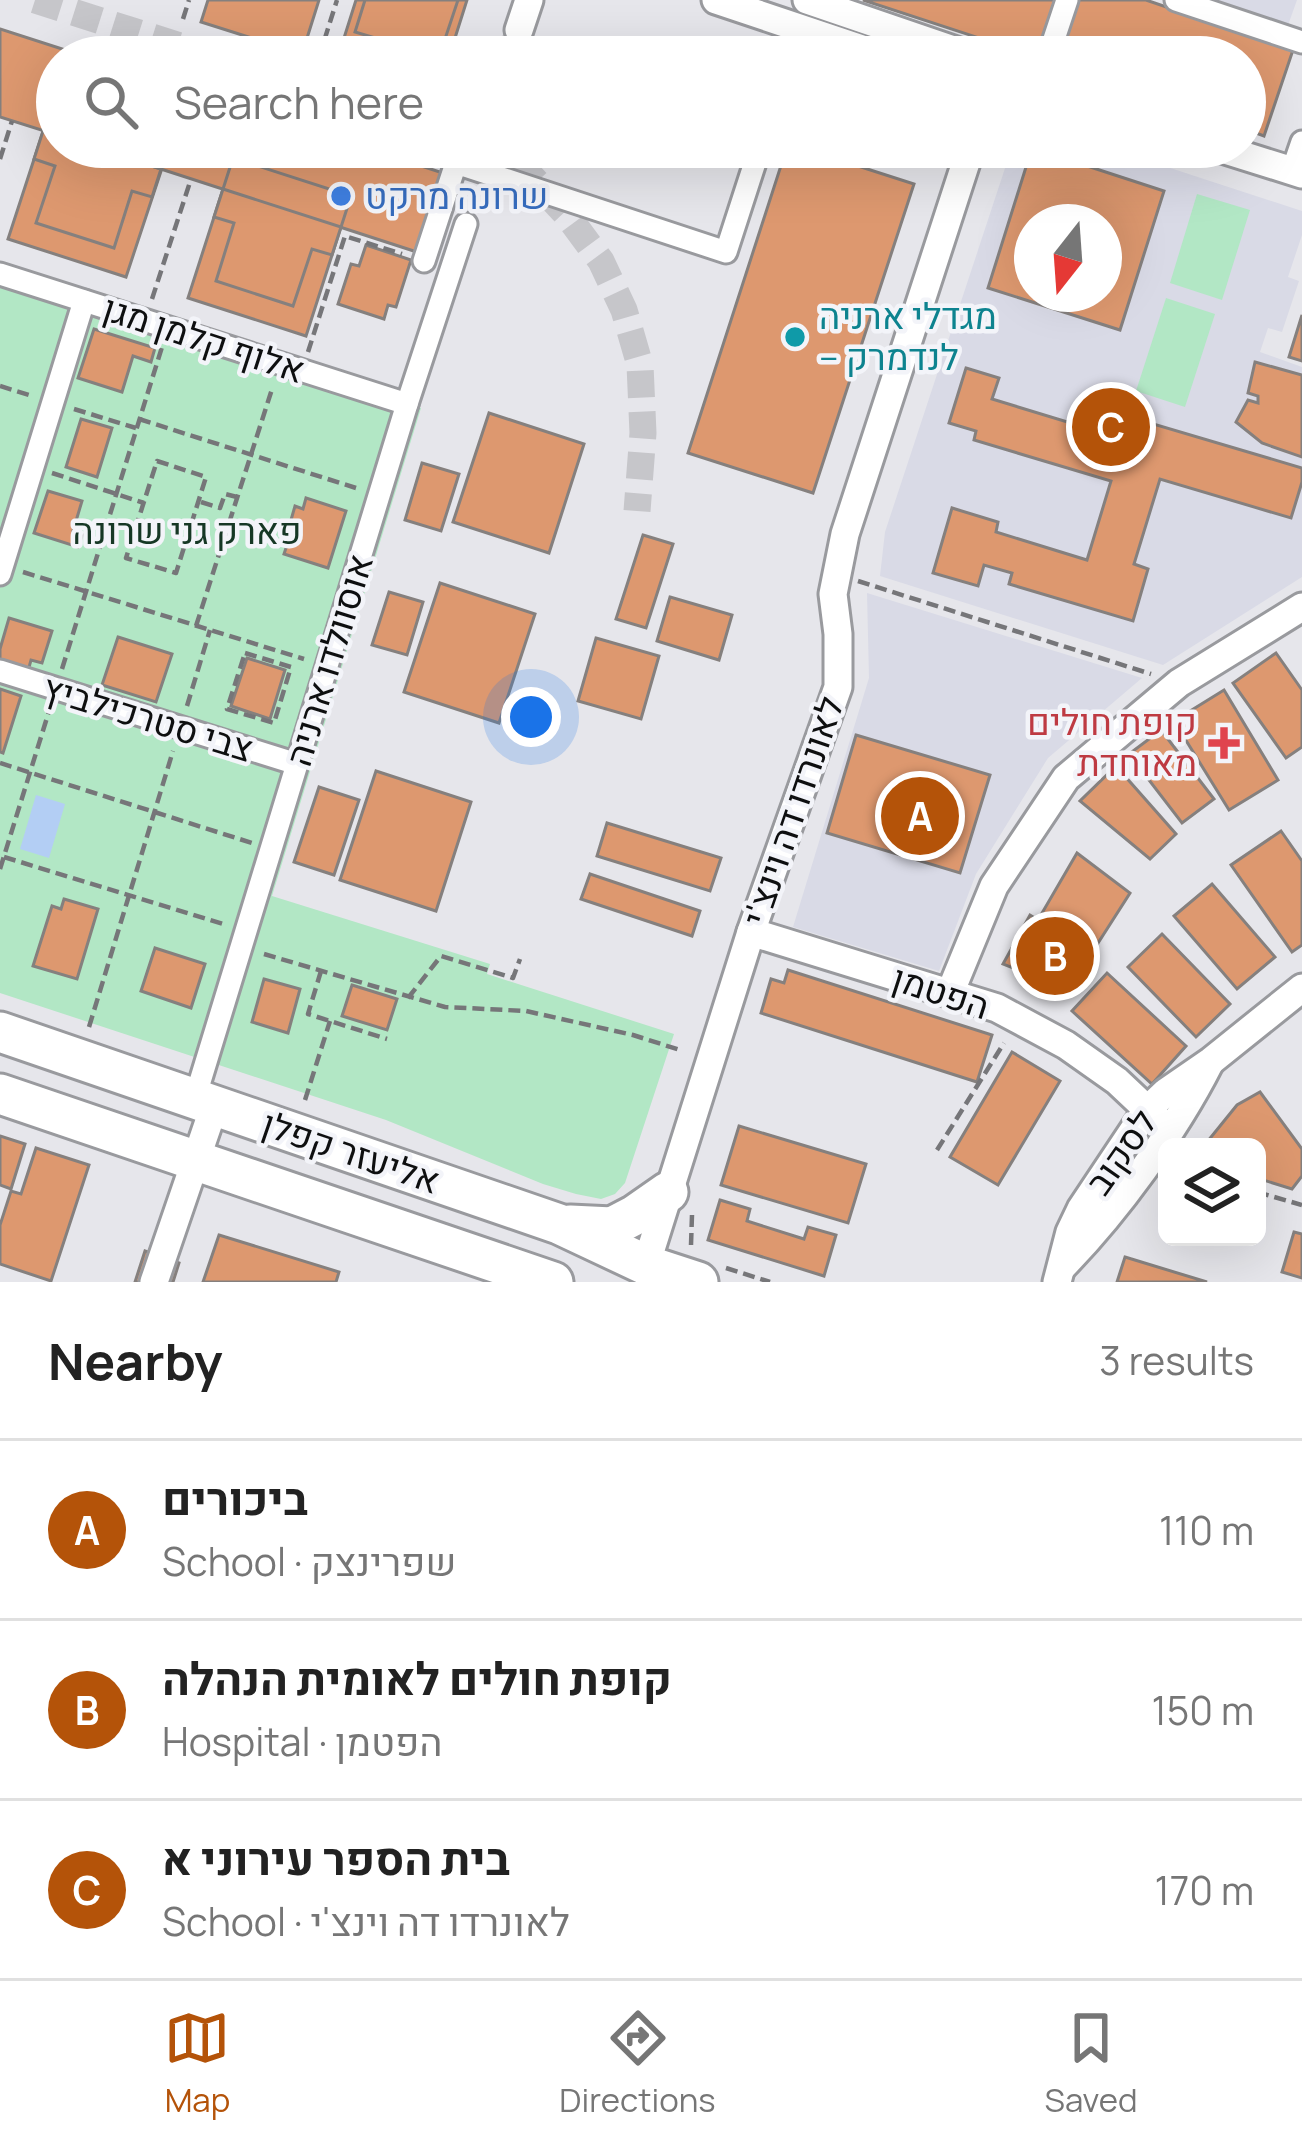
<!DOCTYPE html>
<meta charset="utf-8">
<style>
body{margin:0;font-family:Manrope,Heebo,sans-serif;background:#f2f2f2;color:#222}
.controls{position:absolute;right:36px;bottom:36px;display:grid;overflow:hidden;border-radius:18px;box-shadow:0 12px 48px #0002}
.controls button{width:108px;height:108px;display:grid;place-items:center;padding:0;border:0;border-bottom:3px solid #e0e0e0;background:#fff;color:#222;font:60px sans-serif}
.compass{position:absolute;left:1014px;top:204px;width:108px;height:108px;border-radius:50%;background:#fff;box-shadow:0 12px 48px #0002;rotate:197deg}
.you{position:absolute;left:531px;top:717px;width:42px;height:42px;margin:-30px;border:9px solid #fff;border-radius:50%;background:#1a73e8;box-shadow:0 0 0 18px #1a73e833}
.badge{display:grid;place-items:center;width:78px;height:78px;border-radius:50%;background:#b45309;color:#fff;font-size:39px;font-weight:700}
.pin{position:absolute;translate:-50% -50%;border:6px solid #fff;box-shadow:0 3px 12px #0006}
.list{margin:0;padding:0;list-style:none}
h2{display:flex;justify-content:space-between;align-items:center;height:156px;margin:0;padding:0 48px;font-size:51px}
h2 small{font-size:39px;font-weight:400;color:#767676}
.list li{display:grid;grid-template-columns:78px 1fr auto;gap:36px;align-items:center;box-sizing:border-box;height:180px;padding:0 48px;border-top:3px solid #e0e0e0}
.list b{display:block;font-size:45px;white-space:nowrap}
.list p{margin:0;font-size:39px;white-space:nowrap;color:#767676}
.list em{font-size:39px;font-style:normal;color:#767676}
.icon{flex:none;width:66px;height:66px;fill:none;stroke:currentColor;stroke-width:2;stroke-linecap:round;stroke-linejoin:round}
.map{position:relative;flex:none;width:1302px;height:1282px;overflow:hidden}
.search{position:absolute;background:#fff;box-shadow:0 12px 48px #0002;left:36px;right:36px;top:36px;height:132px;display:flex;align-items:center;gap:30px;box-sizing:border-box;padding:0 42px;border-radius:66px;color:#767676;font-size:45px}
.sheet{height:696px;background:#fff}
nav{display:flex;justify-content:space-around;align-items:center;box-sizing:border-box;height:168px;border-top:3px solid #e0e0e0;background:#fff;font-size:33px;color:#767676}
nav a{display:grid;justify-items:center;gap:6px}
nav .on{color:#b45309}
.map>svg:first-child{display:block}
</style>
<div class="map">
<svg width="1302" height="1282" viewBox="0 0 1302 1282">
<rect width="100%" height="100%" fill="#e6e6eb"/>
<g fill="#d9dae6" fill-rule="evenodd">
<polygon points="1204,0 1297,0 1287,28"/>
<path d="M1012 147H1106L1302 211V235L1288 277 1299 281 1282 332 1268 328 1260 352 1302 367V577L1163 665 880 576 885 532ZM1032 222H1104V294H1032Z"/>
<polygon points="867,593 1142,678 1048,758 976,874 939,971 793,927 869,678"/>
</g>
<g fill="#b2e7c5">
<polygon points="1197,194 1250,210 1222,300 1170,283"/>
<polygon points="0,272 421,408 272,896 490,964 487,974 674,1034 625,1183 615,1194 601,1199 576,1194 543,1184 386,1120 0,993"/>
<polygon points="1166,298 1215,314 1185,407 1136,391"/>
</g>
<polygon fill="#b3cef4" points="36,795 65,804 49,858 20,849"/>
<g fill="#dd986f" stroke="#85807e" stroke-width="3" fill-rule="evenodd">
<polygon points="208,0 319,0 302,54 201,22"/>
<polygon points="356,0 467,0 449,57 338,57"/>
<polygon points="365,0 458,0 439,57 355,32"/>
<polygon points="863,0 1056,0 1037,57"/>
<polygon points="1076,0 1146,0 1293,50 1264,136 1245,129 1245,57 1057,57"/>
<polygon points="0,29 87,57 57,57 57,135 0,117"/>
<polygon points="54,98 57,99 57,147 169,147 126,277 8,239"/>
<polygon points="43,131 57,135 57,147 93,147 161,169 152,197 132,191 114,248 36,223 55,166 34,159"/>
<polygon points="93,147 363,147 446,174 420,253"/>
<polygon points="787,147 799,147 914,184 813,493 688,453"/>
<path d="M1032 148 1164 191 1120 330 988 288ZM1032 222H1104V294H1032Z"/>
<polygon points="233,158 351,196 306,336 188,298"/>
<polygon points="223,189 341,227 332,255 312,249 293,306 216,281 234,223 214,217"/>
<polygon points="366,245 411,260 396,307 388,305 384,319 338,304 351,264 359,266"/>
<polygon points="1302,315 1302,361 1289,357"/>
<polygon points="94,329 155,348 151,362 133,356 122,392 78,378"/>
<polygon points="1255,362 1302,375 1302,457 1262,443 1236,422 1248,400 1258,403 1258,396 1248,393"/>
<polygon points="966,368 999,378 992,399 1123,439 1130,417 1302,468 1302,482 1291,518 1160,479 1134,564 1148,569 1133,621 1009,584 1012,573 984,565 978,586 933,573 952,508 998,522 996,532 1087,560 1111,481 974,440 976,431 949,423"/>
<polygon points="489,413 584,444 549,553 453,522"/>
<polygon points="81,419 112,428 97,477 66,467"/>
<polygon points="422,463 459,474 441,531 405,520"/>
<polygon points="48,491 82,501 73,531 83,534 78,547 34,533"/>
<polygon points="306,498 346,511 328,568 284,554 295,521 291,520 295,506 303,509"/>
<polygon points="643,535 673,544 646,628 616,619"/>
<polygon points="440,583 535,614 499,723 404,692"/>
<polygon points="389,592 423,602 407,655 372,645"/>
<polygon points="670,597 732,615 719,660 657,641"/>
<polygon points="9,618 52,631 42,663 31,660 28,671 0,663 0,649"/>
<polygon points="118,637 172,654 156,702 102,685"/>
<polygon points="596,638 659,656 641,719 578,701"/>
<polygon points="1276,653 1302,690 1302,747 1286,758 1233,683"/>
<polygon points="247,658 285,670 270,719 231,706"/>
<polygon points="0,689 21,696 3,753 0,752"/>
<polygon points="1224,690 1278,780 1229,810 1174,721"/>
<polygon points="1161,730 1214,799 1182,823 1129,754"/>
<polygon points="856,735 990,775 960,873 827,833"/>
<polygon points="1116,766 1176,834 1150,859 1080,801"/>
<polygon points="376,771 471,802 436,911 340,880"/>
<polygon points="319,787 359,800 334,875 294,862"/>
<polygon points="607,823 721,858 710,891 597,856"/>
<polygon points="1281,831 1302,861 1302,945 1292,952 1231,865"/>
<polygon points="1077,853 1130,893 1068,990 1003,964 1030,915 1038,920"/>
<polygon points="590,874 700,911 692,936 581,899"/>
<polygon points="1212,884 1275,957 1237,989 1174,916"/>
<polygon points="64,899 98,909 77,979 33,966 52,906 61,909"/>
<polygon points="1162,934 1230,1004 1196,1037 1128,967"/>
<polygon points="155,948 205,964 191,1008 141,991"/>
<polygon points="788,970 992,1035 977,1082 761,1013 771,979 784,983"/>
<polygon points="1107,973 1186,1046 1152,1084 1072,1011"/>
<polygon points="264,979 300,989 288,1033 252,1022"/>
<polygon points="352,985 397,999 387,1030 342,1016"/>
<polygon points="1012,1052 1060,1081 998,1185 950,1157"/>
<polygon points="1260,1092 1302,1149 1302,1176 1292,1189 1257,1178 1257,1147 1203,1147 1237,1105"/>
<polygon points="739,1126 866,1164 848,1223 721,1185"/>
<polygon points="0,1136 25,1144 11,1189 0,1185"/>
<polygon points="36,1148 89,1165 51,1281 0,1264 0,1225 11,1191 21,1194"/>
<polygon points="720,1200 750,1209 747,1221 804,1239 808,1227 836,1235 824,1276 708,1240"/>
<polygon points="1294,1232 1302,1234 1302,1278 1282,1272"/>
<polygon points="219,1235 339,1272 336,1282 203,1282"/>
<polygon points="145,1251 179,1263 173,1282 135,1282"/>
<polygon points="1125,1257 1207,1282 1117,1282"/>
</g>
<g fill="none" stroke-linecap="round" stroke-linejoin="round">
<g stroke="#c6c6ca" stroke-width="27" stroke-dasharray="27 14" stroke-linecap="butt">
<polyline points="35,0 215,57"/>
<polyline points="509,57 519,30"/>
<polyline points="479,147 528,173 567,215 601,261 624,310 640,365 643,433 637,511"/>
</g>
<g stroke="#999a9e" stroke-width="27">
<g id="pedestrian">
<polyline points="1176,0 1302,42"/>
<polyline points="789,57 798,28"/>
<polyline points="1048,57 1067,0"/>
<polyline points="1292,171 1302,142"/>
<polyline points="424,261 456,163 726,252 760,147"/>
<polyline points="0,274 407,404"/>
<polyline points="0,574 84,301"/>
<polyline points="0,671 297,764"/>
<polyline points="195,1098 407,404 466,224"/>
</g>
</g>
<g stroke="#999a9e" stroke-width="33">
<g id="minor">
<polyline points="716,0 886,57"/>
<polyline points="807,0 974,57"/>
<polyline points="519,30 529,0"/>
<polyline points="1216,147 1302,174"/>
<polyline points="751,932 997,1008 1066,1045 1117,1081 1169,1130"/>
<polyline points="950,993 994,886 1066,778 1179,683 1302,607"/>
<polyline points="646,1265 751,932 838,687 838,634 833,594 845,534 971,147"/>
<path d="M1063 1266C1116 1212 1175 1131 1209 1064"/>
<polyline points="154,1282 215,1104"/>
<polyline points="1057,1282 1070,1232 1081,1209 1147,1110 1166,1092 1211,1061 1302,988"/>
</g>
</g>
<g stroke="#999a9e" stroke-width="45">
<g id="secondary">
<polyline points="0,1032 559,1224 646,1265 698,1282"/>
<polyline points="0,1094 553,1282"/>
<polyline points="570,1225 612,1227 635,1215 668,1192"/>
</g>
</g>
<g stroke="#767679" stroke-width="4.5" stroke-dasharray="12 6" stroke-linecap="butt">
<polyline points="183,19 189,0"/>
<polyline points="319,57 337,0"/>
<polyline points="0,159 12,121"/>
<polyline points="152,299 191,179"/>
<polyline points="308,352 345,236 402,254"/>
<polyline points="0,386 29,395"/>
<polyline points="74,409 136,428"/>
<polyline points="139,419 356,488"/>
<polygon points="157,461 206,477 176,573 126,558"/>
<polyline points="52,473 144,503"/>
<polyline points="201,502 220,508 225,494 237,497"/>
<polyline points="23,572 304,659"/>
<polyline points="858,581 1151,674"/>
<polyline points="196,626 273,386"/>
<polygon points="245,653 291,667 274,723 227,709"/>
<polyline points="62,669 162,347"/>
<polyline points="187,706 210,630"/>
<polyline points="0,763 252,843"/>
<polyline points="4,857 223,924"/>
<polyline points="0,869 50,708"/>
<polyline points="264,954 445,1007 526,1011 633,1035 683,1051"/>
<polyline points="321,971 308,1014 387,1039"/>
<polyline points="408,998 441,956 513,978 520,959"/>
<polyline points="89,1027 173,751"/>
<polyline points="305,1100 330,1021"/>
<polyline points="937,1150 1004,1043"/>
<polyline points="1257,1192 1302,1205"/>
<polyline points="691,1245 692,1215"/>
<polyline points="726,1268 770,1282"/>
</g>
<use href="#pedestrian" stroke="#fff" stroke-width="21"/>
<use href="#minor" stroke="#fff" stroke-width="27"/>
<use href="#secondary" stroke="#fff" stroke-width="39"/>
</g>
<circle fill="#3f7fe0" stroke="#f3f4f9" stroke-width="4.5" cx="341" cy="196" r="12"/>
<circle fill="#0f9aa8" stroke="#f3f4f9" stroke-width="4.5" cx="795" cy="337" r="12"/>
<path fill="#e0444e" stroke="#f3f4f9" stroke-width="4.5" d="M1218 725h12v12h12v12h-12v12h-12v-12h-12v-12h12z"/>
<g text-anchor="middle" stroke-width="9" stroke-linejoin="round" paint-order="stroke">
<g font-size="36" fill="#366cbe" stroke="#f3f4f9" text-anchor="start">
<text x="365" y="209">שרונה מרקט</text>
</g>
<g font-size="36" fill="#0d838f" stroke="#f3f4f9" text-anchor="start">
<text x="819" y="329">מגדלי ארניה<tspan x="819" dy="41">– לנדמרק</tspan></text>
</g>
<g font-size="36" fill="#0e0f10" stroke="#f3f4f9">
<text transform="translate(204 339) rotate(18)" y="13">אלוף קלמן מגן</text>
<text transform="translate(329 660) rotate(-73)" y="13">אוסוולדו ארניה</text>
<text transform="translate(148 718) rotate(17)" y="13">צבי סטרכילביץ</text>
<text transform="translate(793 811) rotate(-71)" y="13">לאונרדו דה וינצ'י</text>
<text transform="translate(941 992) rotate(18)" y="13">הפטמן</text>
<text transform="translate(351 1152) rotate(19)" y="13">אליעזר קפלן</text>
<text transform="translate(1121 1152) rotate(-55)" y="13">לסקוב</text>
</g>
<g font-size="36" fill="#163825" stroke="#f3f4f9">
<text x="187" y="544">פארק גני שרונה</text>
</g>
<g font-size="36" fill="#be3a42" stroke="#f3f4f9" text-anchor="end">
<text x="1197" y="735">קופת חולים<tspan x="1197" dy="41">מאוחדת</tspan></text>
</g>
</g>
</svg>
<div class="controls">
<button><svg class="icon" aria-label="layers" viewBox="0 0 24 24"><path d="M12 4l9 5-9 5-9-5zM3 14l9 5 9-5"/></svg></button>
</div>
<svg class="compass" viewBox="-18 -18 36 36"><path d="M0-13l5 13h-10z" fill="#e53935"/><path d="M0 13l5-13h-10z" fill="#767676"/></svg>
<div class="you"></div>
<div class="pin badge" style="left:920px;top:816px">A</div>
<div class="pin badge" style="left:1055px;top:956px">B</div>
<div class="pin badge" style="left:1111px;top:427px">C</div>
<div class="search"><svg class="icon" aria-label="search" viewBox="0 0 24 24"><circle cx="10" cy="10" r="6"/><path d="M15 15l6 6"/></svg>Search here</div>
</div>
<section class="sheet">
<h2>Nearby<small>3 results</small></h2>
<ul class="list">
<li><span class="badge">A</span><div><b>ביכורים</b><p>School · שפרינצק</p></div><em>110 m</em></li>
<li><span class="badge">B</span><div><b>קופת חולים לאומית הנהלה</b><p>Hospital · הפטמן</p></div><em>150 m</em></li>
<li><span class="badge">C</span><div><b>בית הספר עירוני א</b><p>School · לאונרדו דה וינצ'י</p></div><em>170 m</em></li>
</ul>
</section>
<nav>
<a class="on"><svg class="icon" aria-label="map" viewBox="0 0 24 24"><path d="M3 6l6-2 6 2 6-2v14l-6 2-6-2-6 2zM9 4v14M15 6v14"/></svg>Map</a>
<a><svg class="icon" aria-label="directions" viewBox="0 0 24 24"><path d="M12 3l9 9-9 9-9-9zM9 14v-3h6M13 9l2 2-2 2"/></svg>Directions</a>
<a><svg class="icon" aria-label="saved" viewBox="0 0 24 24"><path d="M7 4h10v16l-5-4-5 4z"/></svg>Saved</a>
</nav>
